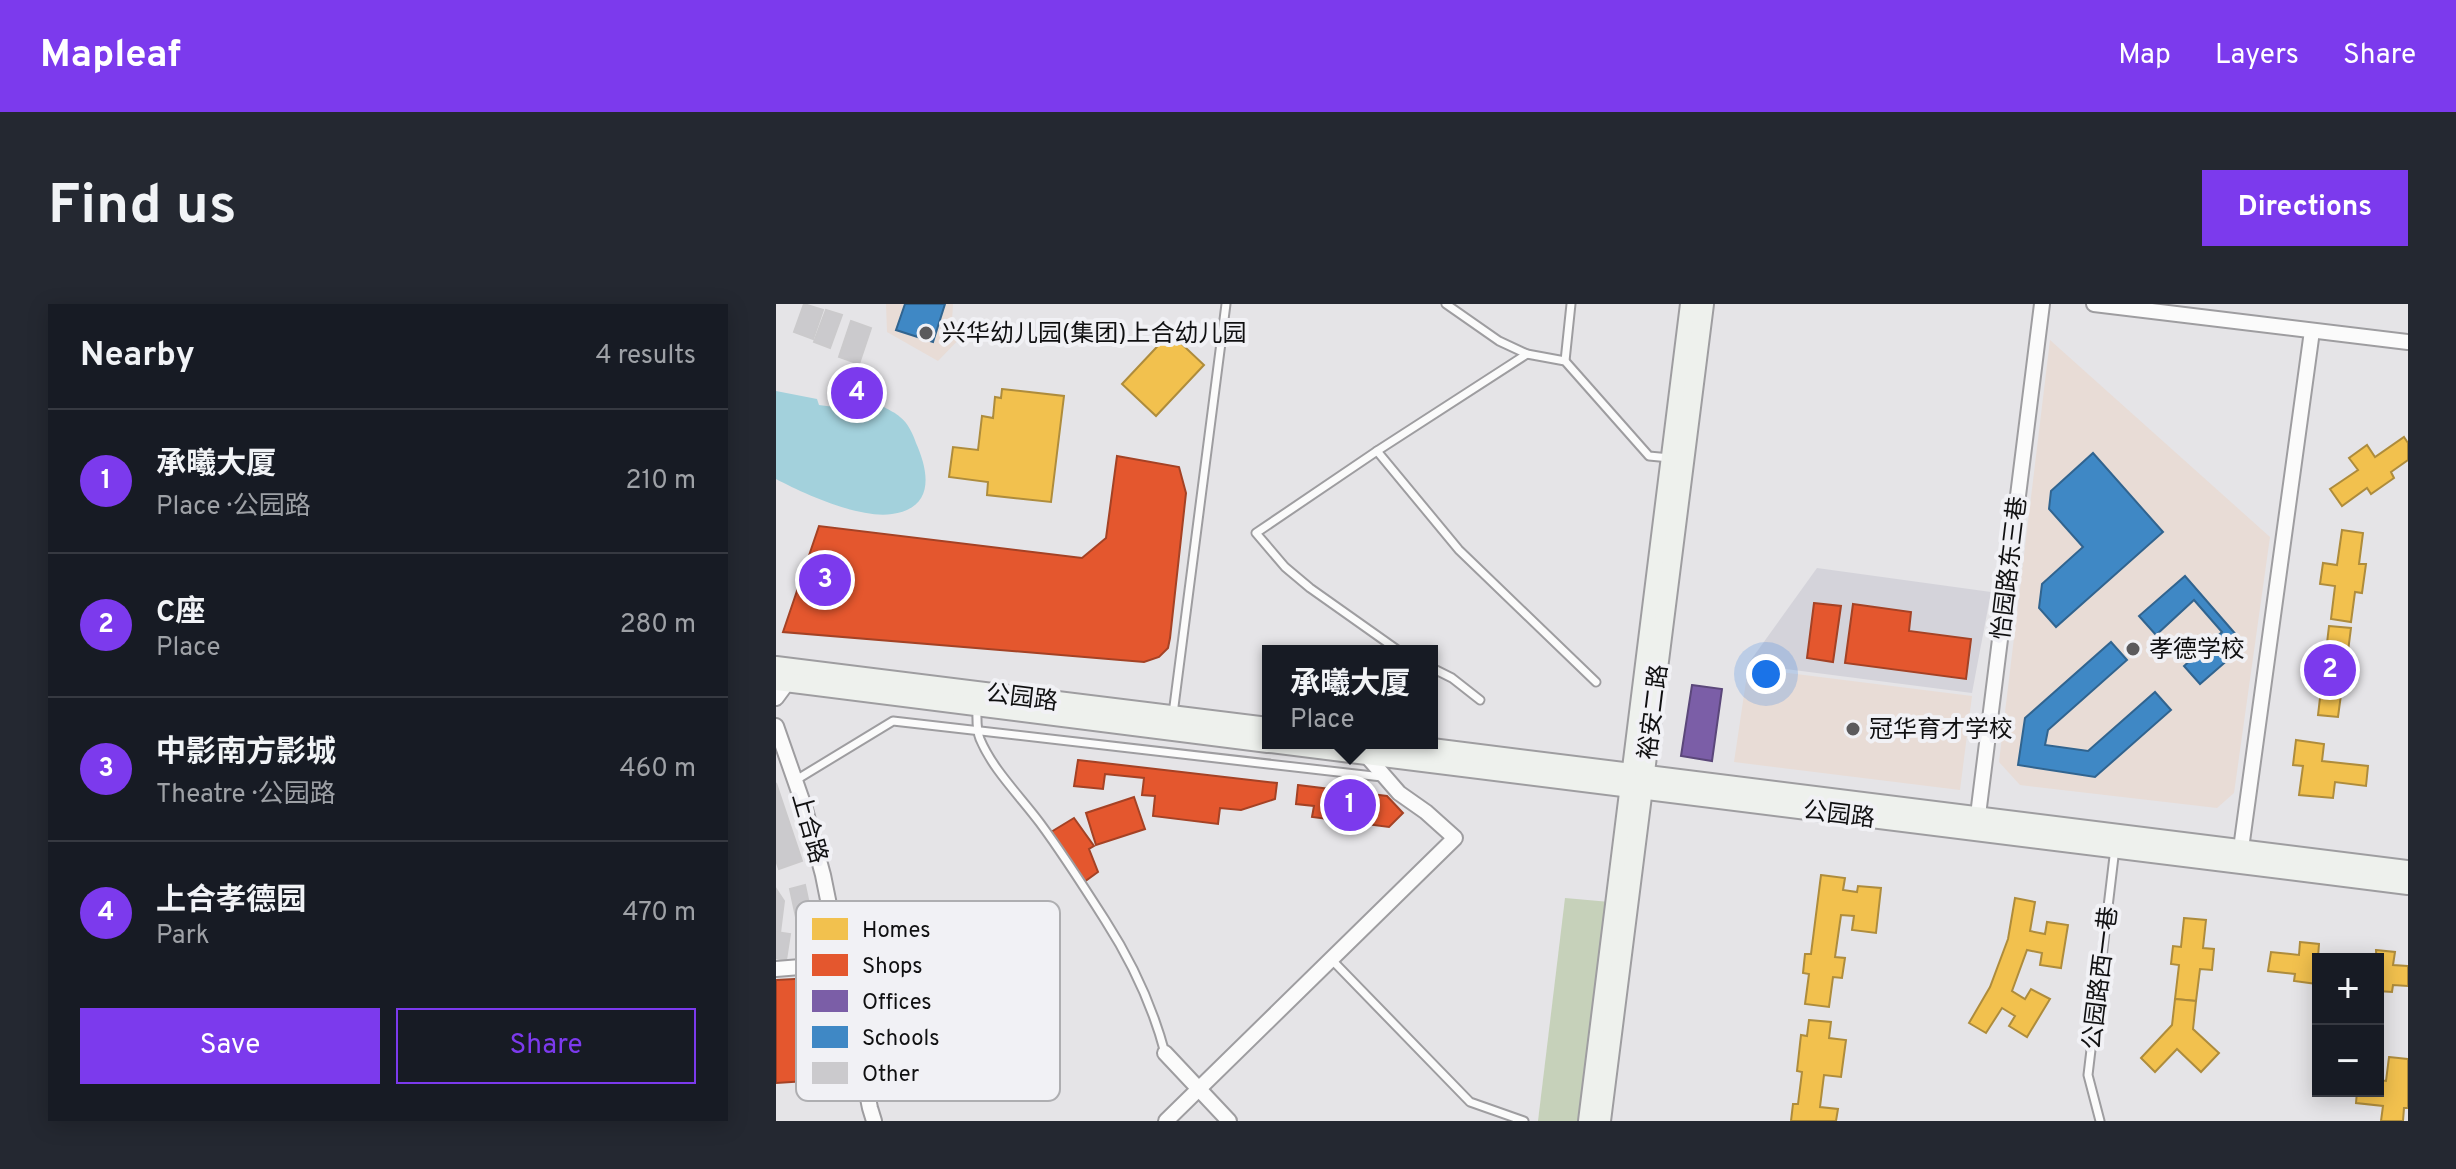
<!DOCTYPE html>
<meta charset="utf-8">
<style>
body{margin:0;font-family:Overpass,"Noto Sans SC",sans-serif;background:#242831;color:#f1f3f6}
.controls{position:absolute;right:24px;bottom:24px;display:grid;overflow:hidden;border-radius:0px;box-shadow:0 4px 20px #0003}
.controls button{width:72px;height:72px;display:grid;place-items:center;padding:0;border:0;border-bottom:2px solid #363941;background:#171b24;color:#f1f3f6;font:40px sans-serif}
.you{position:absolute;left:990px;top:370px;width:28px;height:28px;margin:-20px;border:6px solid #fff;border-radius:50%;background:#1a73e8;box-shadow:0 0 0 12px #1a73e833}
.badge{display:grid;place-items:center;width:52px;height:52px;border-radius:50%;background:#7c3aed;color:#fff;font-size:26px;font-weight:700}
.pin{position:absolute;translate:-50% -50%;border:4px solid #fff;box-shadow:0 2px 8px #0006}
.popup{position:absolute;left:486px;top:341px;width:176px;height:104px;box-sizing:border-box;display:grid;place-content:center;border-radius:0px;background:#171b24;filter:drop-shadow(0 2px 6px #0005);font-size:26px;white-space:nowrap;color:#9ea1a6}
.popup b{font-size:30px;color:#f1f3f6}
.popup::after{content:'';position:absolute;left:50%;top:100%;margin-left:-16px;border:16px solid transparent;border-top-color:#171b24}
.list{margin:0;padding:0;list-style:none}
h2{display:flex;justify-content:space-between;align-items:center;height:104px;margin:0;padding:0 32px;font-size:34px}
h2 small{font-size:26px;font-weight:400;color:#9ea1a6}
.list li{display:grid;grid-template-columns:52px 1fr auto;gap:24px;align-items:center;box-sizing:border-box;height:144px;padding:0 32px;border-top:2px solid #363941}
.list b{display:block;font-size:30px;white-space:nowrap}
.list p{margin:0;font-size:26px;white-space:nowrap;color:#9ea1a6}
.list em{font-size:26px;font-style:normal;color:#9ea1a6}
.actions{display:flex;gap:16px;padding:24px 32px}
.actions a{flex:1;padding:18px 0;border:2px solid #7c3aed;border-radius:0px;text-align:center;font-size:28px;color:#7c3aed}
.actions .main{background:#7c3aed;color:#fff}
.map{position:relative;flex:none;width:1632px;height:817px;overflow:hidden;border-radius:0px}
header{display:flex;align-items:center;gap:48px;box-sizing:border-box;height:112px;padding:0 40px;background:#7c3aed;color:#fff}
header strong{font-size:38px}
nav{display:flex;gap:44px;margin-inline-start:auto;font-size:28px}
.intro{display:flex;align-items:center;justify-content:space-between;box-sizing:border-box;height:192px;padding:0 48px}
h1{margin:0;font-size:56px}
.button{padding:20px 36px;border-radius:0px;background:#7c3aed;color:#fff;font-size:28px;font-weight:700}
main{display:flex;gap:48px;padding:0 48px}
aside{flex:1;background:#171b24;border-radius:0px;box-shadow:0 4px 20px #0003}
.map>svg:first-child{display:block}
</style>
<header>
<strong>Mapleaf</strong>
<nav><a>Map</a><a>Layers</a><a>Share</a></nav>
</header>
<div class="intro"><h1>Find us</h1><a class="button">Directions</a></div>
<main>
<aside>
<h2>Nearby<small>4 results</small></h2>
<ul class="list">
<li><span class="badge">1</span><div><b>承曦大厦</b><p>Place · 公园路</p></div><em>210 m</em></li>
<li><span class="badge">2</span><div><b>C座</b><p>Place</p></div><em>280 m</em></li>
<li><span class="badge">3</span><div><b>中影南方影城</b><p>Theatre · 公园路</p></div><em>460 m</em></li>
<li><span class="badge">4</span><div><b>上合孝德园</b><p>Park</p></div><em>470 m</em></li>
</ul>
<div class="actions"><a class="main">Save</a><a>Share</a></div>
</aside>
<div class="map">
<svg width="1632" height="817" viewBox="0 0 1632 817">
<rect width="100%" height="100%" fill="#e5e4e7"/>
<polygon fill="#d4d3da" points="1041,264 1215,288 1196,389 972,360"/>
<g fill="#e8dcd6">
<polygon points="110,0 177,0 176,17 188,30 162,57 111,28"/>
<polygon points="1274,36 1494,233 1458,489 1441,504 1244,481 1223,458"/>
<polygon points="972,364 1196,392 1184,486 958,458"/>
</g>
<polygon fill="#c6d1ba" points="789,594 834,598 808,817 762,817"/>
<path fill="#a3d1dc" d="M0 87 41 95 43 101 89 107 108 103C113 106 120 109 124 113 132 119 137 130 140 139 153 168 159 204 116 210 84 215 28 190 0 175Z"/>
<g fill="#f2c14e" stroke="#ae8c3c" stroke-width="2">
<polygon points="394,29 428,61 380,112 346,80"/>
<polygon points="226,85 288,92 275,198 211,191 212,178 173,173 177,143 202,146 206,112 217,114 219,93 225,94"/>
<polygon points="1628,133 1632,139 1632,156 1615,168 1618,174 1595,190 1591,184 1566,202 1554,185 1582,166 1573,154 1591,141 1599,153"/>
<polygon points="350,180 396,187 385,256 339,249"/>
<polygon points="1566,226 1587,229 1583,260 1590,260 1586,289 1579,288 1575,318 1555,315 1559,282 1544,280 1547,259 1561,261"/>
<polygon points="67,251 136,260 130,306 61,297"/>
<polygon points="317,259 345,289 322,311 281,327 268,289 289,282"/>
<polygon points="144,262 213,271 207,317 138,308"/>
<polygon points="1553,322 1575,324 1571,355 1577,356 1573,384 1566,383 1562,413 1542,411 1546,377 1532,376 1534,354 1549,356"/>
<polygon points="1520,436 1548,440 1546,457 1592,462 1590,482 1559,478 1557,494 1523,491 1527,462 1517,461"/>
<polygon points="1045,571 1069,574 1067,586 1081,588 1082,582 1105,584 1100,629 1076,626 1078,612 1065,611 1059,653 1069,654 1066,674 1057,673 1053,703 1029,700 1033,670 1027,669 1029,650 1035,650"/>
<polygon points="1239,594 1259,598 1254,627 1269,630 1271,618 1292,621 1285,664 1264,661 1266,649 1251,646 1236,687 1249,695 1255,685 1274,695 1251,733 1233,722 1239,712 1226,704 1210,729 1193,719 1214,683 1232,635"/>
<polygon points="1408,614 1430,616 1427,644 1438,645 1436,666 1424,665 1420,697 1399,695 1403,661 1395,660 1397,642 1405,643"/>
<polygon points="1524,638 1543,640 1542,653 1563,655 1542,655 1541,680 1518,677 1519,670 1492,667 1495,648 1523,651"/>
<polygon points="1600,646 1619,648 1617,661 1632,662 1632,682 1617,681 1616,688 1602,687"/>
<polygon points="1399,695 1420,697 1417,725 1443,749 1425,768 1401,745 1379,768 1365,754 1396,721"/>
<polygon points="1033,716 1055,718 1053,734 1070,736 1065,773 1048,771 1044,803 1062,805 1060,817 1015,817 1017,800 1022,800 1026,768 1021,767 1025,731 1031,732"/>
<polygon points="1613,753 1632,755 1632,804 1628,804 1627,817 1605,817 1607,802 1580,799 1581,787 1602,787 1602,776 1610,777"/>
</g>
<g fill="#e4572e" stroke="#a44225" stroke-width="2">
<polygon points="341,152 403,163 410,189 394,334 392,344 383,353 368,358 7,328 43,222 306,254 330,234"/>
<polygon points="1038,299 1065,302 1057,358 1031,354"/>
<polygon points="1077,300 1135,308 1133,327 1195,335 1190,375 1069,359"/>
<polygon points="302,456 501,479 499,495 465,506 444,504 442,520 377,512 379,492 366,491 368,474 329,470 327,485 298,482"/>
<polygon points="522,481 611,492 627,509 613,523 536,513 538,502 520,500"/>
<polygon points="358,493 369,525 320,541 310,509"/>
<polygon points="298,514 318,542 313,545 322,568 308,578 275,528"/>
<polygon points="56,673 61,775 0,779 0,676"/>
</g>
<polygon fill="#7b5ea7" stroke="#5b477a" stroke-width="2" points="916,381 946,385 936,457 905,452"/>
<g fill="#3f88c5" stroke="#31648f" stroke-width="2">
<polygon points="129,0 169,0 157,38 120,26"/>
<polygon points="1317,149 1387,228 1280,323 1263,304 1266,280 1307,243 1273,205 1275,187"/>
<polygon points="1409,272 1469,341 1424,380 1408,362 1446,328 1418,296 1380,331 1363,312"/>
<polygon points="1335,338 1351,356 1272,426 1269,441 1312,447 1379,388 1395,406 1319,473 1242,461 1249,414"/>
</g>
<g fill="#cbcacd" stroke="#cbcacc" stroke-width="2">
<polygon points="28,0 47,6 37,35 18,28"/>
<polygon points="50,6 66,11 54,44 38,38"/>
<polygon points="75,17 95,24 83,60 63,53"/>
<polygon points="0,479 26,557 3,565 0,556"/>
<polygon points="29,581 42,643 27,646 14,585"/>
<polygon points="0,585 8,597 4,629 0,628"/>
<polygon points="0,628 14,630 10,656 0,654"/>
</g>
<g fill="none" stroke-linecap="round" stroke-linejoin="round">
<g stroke="#9e9da0" stroke-width="11">
<g id="service">
<polyline points="670,0 723,37 751,50"/>
<polyline points="789,57 795,0"/>
<polyline points="601,147 683,246 820,378"/>
<polyline points="623,347 534,284 509,263 480,229 601,147 751,50 789,57 873,152 894,154"/>
<polyline points="656,364 676,374 704,396"/>
<path d="M201 405C201 415 200 425 204 435 217 466 244 492 264 519 287 550 308 583 329 616 356 658 376 700 389 749"/>
<polyline points="397,410 450,0"/>
<polyline points="20,476 117,417 606,473"/>
<polyline points="555,655 694,798 748,817"/>
<polyline points="1324,817 1312,771 1339,544"/>
</g>
</g>
<g stroke="#9e9da0" stroke-width="18">
<g id="minor">
<polyline points="1318,0 1632,38"/>
<polyline points="0,394 11,379"/>
<polyline points="0,422 29,505 47,571 94,804 98,817"/>
<polyline points="1201,519 1266,0"/>
<polyline points="1464,552 1536,27"/>
<polyline points="0,665 144,653"/>
<polyline points="389,749 453,817"/>
<polyline points="390,817 679,534 650,508 623,489 590,451"/>
</g>
</g>
<g stroke="#9e9da0" stroke-width="22">
<g id="secondary">
<polyline points="0,362 492,423"/>
<polyline points="0,377 492,439"/>
<polyline points="494,439 1632,581"/>
<polyline points="616,439 1632,566"/>
<polyline points="812,817 914,0"/>
<polyline points="825,817 928,0"/>
</g>
</g>
<use href="#service" stroke="#fbfbfb" stroke-width="7"/>
<use href="#minor" stroke="#fbfbfb" stroke-width="14"/>
<use href="#secondary" stroke="#eef1ed" stroke-width="18"/>
</g>
<g fill="#5b5a5c" stroke="#f1f1f5" stroke-width="3">
<circle cx="150" cy="29" r="8"/>
<circle cx="1357" cy="345" r="8"/>
<circle cx="1077" cy="425" r="8"/>
</g>
<g text-anchor="middle" stroke-width="8" stroke-linejoin="round" paint-order="stroke">
<g font-size="24" fill="#101011" stroke="#f1f1f5" text-anchor="start">
<text x="166" y="37">兴华幼儿园(集团)上合幼儿园</text>
<text x="1373" y="353">孝德学校</text>
<text x="1093" y="433">冠华育才学校</text>
</g>
<g font-size="24" fill="#101011" stroke="#f1f1f5">
<text transform="translate(1233 264) rotate(-83)" y="8">怡园路东三巷</text>
<text transform="translate(246 393) rotate(7)" y="8">公园路</text>
<text transform="translate(877 408) rotate(-83)" y="8">裕安二路</text>
<text transform="translate(1063 510) rotate(7)" y="8">公园路</text>
<text transform="translate(34 524) rotate(74)" y="8">上合路</text>
<text transform="translate(1324 674) rotate(-83)" y="8">公园路西一巷</text>
</g>
</g>
<rect x="20" y="597" width="264" height="200" rx="12" fill="#f1f1f5" stroke="#aeaeb1" stroke-width="2"/>
<rect x="36" y="614" width="36" height="22" fill="#f2c14e"/>
<rect x="36" y="650" width="36" height="22" fill="#e4572e"/>
<rect x="36" y="686" width="36" height="22" fill="#7b5ea7"/>
<rect x="36" y="722" width="36" height="22" fill="#3f88c5"/>
<rect x="36" y="758" width="36" height="22" fill="#cbcacd"/>
<g font-size="22" fill="#101011">
<text x="86" y="633">Homes</text>
<text x="86" y="669">Shops</text>
<text x="86" y="705">Offices</text>
<text x="86" y="741">Schools</text>
<text x="86" y="777">Other</text>
</g>
</svg>
<div class="controls">
<button>+</button>
<button>−</button>
</div>
<div class="you"></div>
<div class="pin badge" style="left:574px;top:501px">1</div>
<div class="popup"><b>承曦大厦</b>Place</div>
<div class="pin badge" style="left:1554px;top:366px">2</div>
<div class="pin badge" style="left:49px;top:276px">3</div>
<div class="pin badge" style="left:81px;top:89px">4</div>
</div>
</main>
